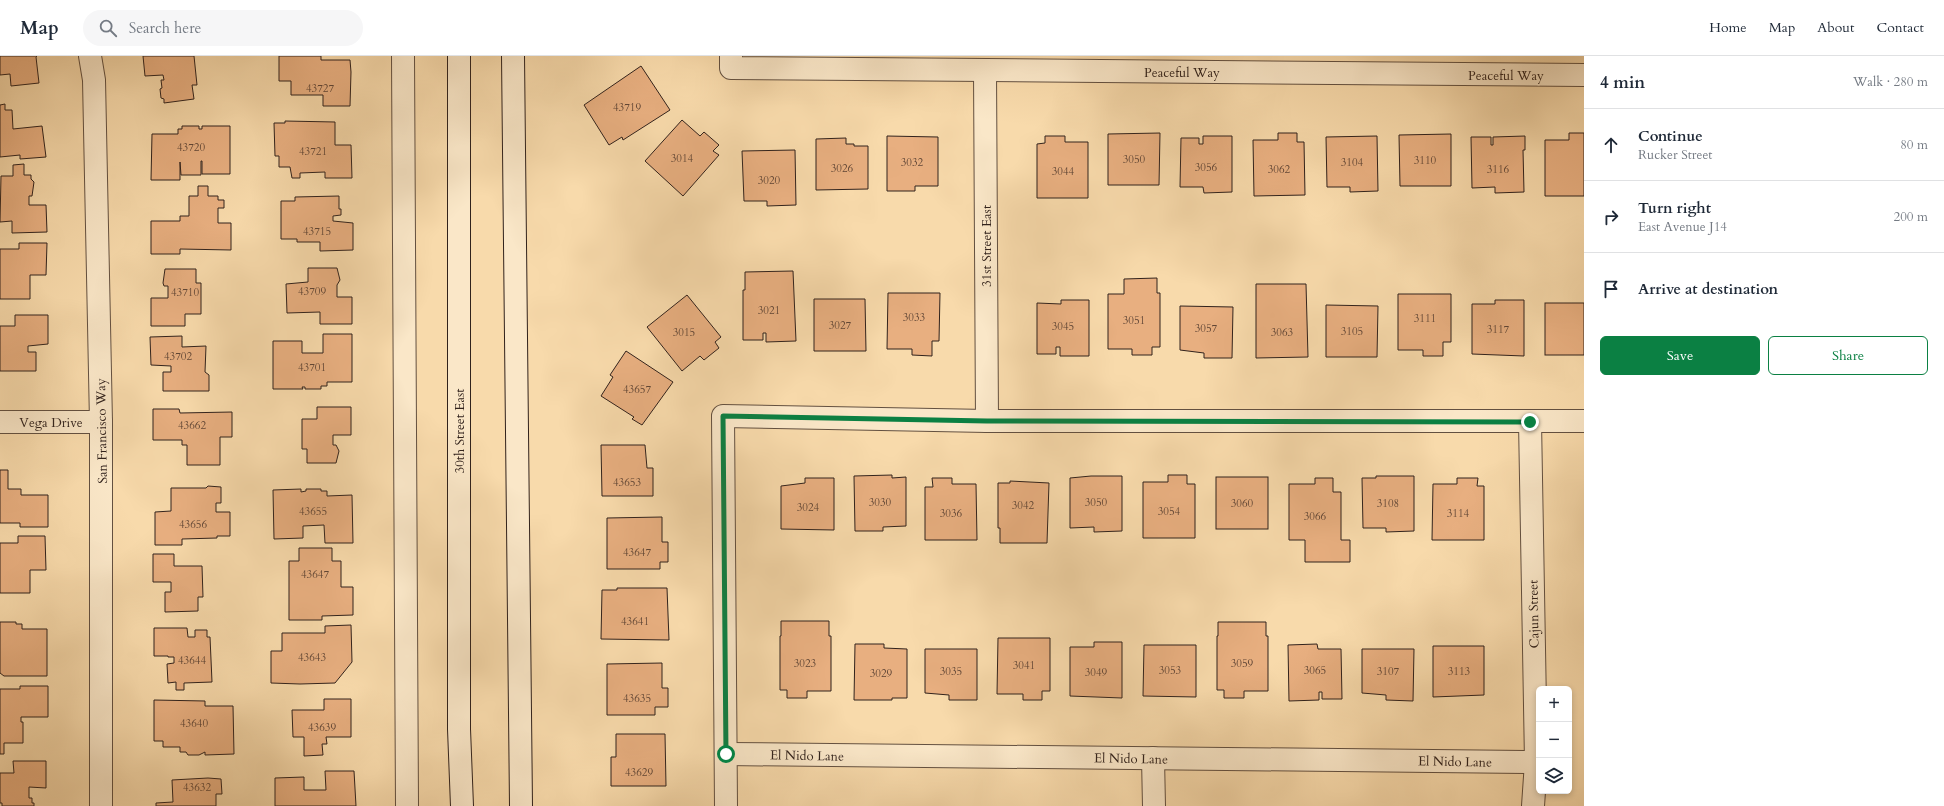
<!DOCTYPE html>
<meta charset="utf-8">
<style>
body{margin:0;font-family:Cardo,serif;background:#f6f6f7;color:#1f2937}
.controls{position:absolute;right:12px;bottom:12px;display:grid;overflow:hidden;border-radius:6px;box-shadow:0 2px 6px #0003}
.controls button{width:36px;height:36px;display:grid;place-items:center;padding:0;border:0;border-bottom:1px solid #e0e1e3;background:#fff;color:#1f2937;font:20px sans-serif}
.stop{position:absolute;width:12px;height:12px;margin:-9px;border:3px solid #0b8043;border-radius:50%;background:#fff}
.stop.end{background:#0b8043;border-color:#fff;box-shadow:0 1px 4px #0008}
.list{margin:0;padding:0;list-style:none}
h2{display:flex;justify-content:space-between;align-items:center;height:52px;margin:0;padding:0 16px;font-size:17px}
h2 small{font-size:13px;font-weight:400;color:#747a83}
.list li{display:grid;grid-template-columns:26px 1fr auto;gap:12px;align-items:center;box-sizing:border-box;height:72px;padding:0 16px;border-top:1px solid #e0e1e3}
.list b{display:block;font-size:15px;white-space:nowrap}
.list p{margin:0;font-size:13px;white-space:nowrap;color:#747a83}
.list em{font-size:13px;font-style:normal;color:#747a83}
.actions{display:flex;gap:8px;padding:12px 16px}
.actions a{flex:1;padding:9px 0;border:1px solid #0b8043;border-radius:6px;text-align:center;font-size:14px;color:#0b8043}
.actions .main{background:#0b8043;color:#fff}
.icon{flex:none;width:22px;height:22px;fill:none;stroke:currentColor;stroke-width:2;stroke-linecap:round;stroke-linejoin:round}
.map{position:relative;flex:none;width:1584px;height:750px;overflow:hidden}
header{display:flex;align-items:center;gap:24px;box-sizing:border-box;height:56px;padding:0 20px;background:#fff;border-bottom:1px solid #e0e1e3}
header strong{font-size:19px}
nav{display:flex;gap:22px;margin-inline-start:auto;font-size:14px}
.search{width:280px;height:36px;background:#f6f6f7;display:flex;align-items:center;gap:10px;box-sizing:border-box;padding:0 14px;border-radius:22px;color:#747a83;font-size:15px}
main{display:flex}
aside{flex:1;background:#fff}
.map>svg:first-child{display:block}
</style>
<header>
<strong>Map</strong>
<div class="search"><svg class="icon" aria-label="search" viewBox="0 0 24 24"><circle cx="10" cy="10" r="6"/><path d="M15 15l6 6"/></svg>Search here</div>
<nav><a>Home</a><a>Map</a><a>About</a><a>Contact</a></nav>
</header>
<main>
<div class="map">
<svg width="1584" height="750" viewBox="0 0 1584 750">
<rect width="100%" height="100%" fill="#f8daab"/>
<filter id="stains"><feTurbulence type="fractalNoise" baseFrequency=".005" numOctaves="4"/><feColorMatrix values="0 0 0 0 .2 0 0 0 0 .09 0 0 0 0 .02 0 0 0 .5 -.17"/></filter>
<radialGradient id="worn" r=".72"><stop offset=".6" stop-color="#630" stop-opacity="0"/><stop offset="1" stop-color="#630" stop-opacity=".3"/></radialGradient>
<g fill="#e8af80" stroke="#31221c">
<polygon points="0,0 37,0 36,1 39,27 11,30 10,18 0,19"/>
<polygon points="143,0 194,0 197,29 192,29 194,43 164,47 164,43 161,42 160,33 162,32 161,24 164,24 163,19 145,20"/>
<polygon points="279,0 321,0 321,4 350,4 351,16 350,50 323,50 323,39 291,39 291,25 279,25"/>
<polygon points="641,10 670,54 623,84 622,81 609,89 584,49"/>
<polygon points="5,48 5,54 12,54 13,73 42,70 46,101 20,103 20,99 0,101 0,49"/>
<polygon points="682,64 700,80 704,76 719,89 713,95 719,99 683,140 645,105"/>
<polygon points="285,65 335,66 335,89 351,89 352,122 325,122 325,116 300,117 300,122 292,122 290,111 279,111 279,100 275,100 274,67 285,67"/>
<polygon points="182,70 199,70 199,73 202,73 202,70 230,70 230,118 202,118 202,105 201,105 201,119 181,119 180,106 180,124 151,124 152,78 178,78 178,73 182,73"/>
<polygon points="1160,77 1159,129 1108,129 1108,78"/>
<polygon points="1278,77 1297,77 1297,86 1304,86 1305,139 1254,140 1253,84 1278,84"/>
<polygon points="1569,77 1584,77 1584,140 1545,140 1545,84 1569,84"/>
<polygon points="1451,78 1451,130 1400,130 1399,79"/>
<polygon points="887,80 938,81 938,130 915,130 915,135 887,135"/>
<polygon points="1045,80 1065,80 1065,86 1088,86 1088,142 1037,142 1037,88 1045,87"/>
<polygon points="1203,80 1232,80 1232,136 1204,137 1203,131 1180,131 1181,82 1199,82 1199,88 1203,88"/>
<polygon points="1377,80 1378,135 1350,136 1350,131 1327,131 1326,81"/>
<polygon points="1525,80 1525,94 1523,94 1524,136 1495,137 1495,131 1472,132 1471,81 1491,81 1491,89 1493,89 1493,81"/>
<polygon points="846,82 846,88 854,88 854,90 868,90 868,133 816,134 816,83"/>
<polygon points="795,94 796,149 767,150 767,145 744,145 742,95"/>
<polygon points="24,108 24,119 31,119 31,123 34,126 32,140 29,140 29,149 46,149 47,176 12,177 12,165 0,166 1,120 13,120 13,109"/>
<polygon points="198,130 208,130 208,140 218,140 218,144 224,144 224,152 218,152 218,167 231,167 231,194 180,193 180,198 151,198 151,165 180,165 180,160 189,160 189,140 198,140"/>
<polygon points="339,140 339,153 341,153 341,159 333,160 333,165 353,167 353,194 320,195 320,186 297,186 297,183 281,183 281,145 295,145 295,141"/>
<polygon points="19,187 47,187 46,219 30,219 30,243 0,243 0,193 19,193"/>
<polygon points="308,212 337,212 340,224 337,229 337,241 352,241 352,268 320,268 320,256 287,257 286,228 308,226"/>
<polygon points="165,213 196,213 196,227 201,227 201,258 185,258 185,270 151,270 151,242 168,242 168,230 164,230 163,227"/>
<polygon points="793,215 796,285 766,286 766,277 763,277 763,284 743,284 743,234 745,234 745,216"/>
<polygon points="1157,222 1157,237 1160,237 1160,291 1152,291 1152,299 1132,299 1132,293 1108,293 1108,238 1124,238 1124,223"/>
<polygon points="1256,228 1306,228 1308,301 1256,302"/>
<polygon points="888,237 940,237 939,285 932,285 932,300 912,299 912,293 887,293"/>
<polygon points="1398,238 1451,238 1451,286 1443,286 1443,300 1423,300 1423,294 1398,294"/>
<polygon points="687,239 721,281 715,286 719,292 704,304 700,300 682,315 647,271"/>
<polygon points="814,243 865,243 866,295 814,295"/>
<polygon points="1061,244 1089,244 1089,300 1060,300 1060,291 1056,291 1056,298 1037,298 1037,247 1061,248"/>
<polygon points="1495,244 1524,244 1524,300 1472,298 1472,248 1495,248"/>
<rect x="1545" y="247" width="39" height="52"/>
<polygon points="1326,249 1378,250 1377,301 1326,301"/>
<polygon points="1180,250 1233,251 1232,302 1204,302 1204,297 1180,294"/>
<polygon points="15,259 48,259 48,288 28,290 28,296 36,296 36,315 0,315 0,270 15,270"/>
<polygon points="323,278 352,278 352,326 327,326 327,330 321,330 321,333 305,333 305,331 302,331 303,333 273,333 273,285 302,285 302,297 323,297"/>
<polygon points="182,280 182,291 206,290 205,316 209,319 209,335 163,335 163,316 171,316 171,310 151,309 150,281"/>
<polygon points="626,295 673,326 642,369 632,363 634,361 601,340 613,321 610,319"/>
<polygon points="317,351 351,351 351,379 333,379 333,389 336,389 339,395 336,407 307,407 307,393 302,393 302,363 317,363"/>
<polygon points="153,353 179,353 180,357 232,356 232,381 220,381 220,409 187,409 187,389 182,389 182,384 153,384"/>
<polygon points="601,389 645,389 647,412 653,412 653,440 602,440"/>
<polygon points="0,414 8,414 8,433 21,433 21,439 48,439 48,471 20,471 20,467 0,467"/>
<polygon points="892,419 892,422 906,421 906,470 883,471 883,475 855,475 854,420"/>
<polygon points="1168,419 1187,419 1187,428 1195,428 1195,482 1143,482 1143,426 1168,426"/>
<polygon points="1091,420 1122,420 1122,475 1094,476 1094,471 1070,472 1070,422"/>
<polygon points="1376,420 1414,420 1414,475 1386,476 1386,472 1363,472 1362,422 1376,422"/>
<rect x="1216" y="421" width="52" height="52"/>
<polygon points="805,422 834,422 834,474 781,473 781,430 805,427"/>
<polygon points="932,422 952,422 952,428 976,428 977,484 925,484 925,431 933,431"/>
<polygon points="1315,422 1333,422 1333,436 1341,436 1341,484 1350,484 1350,506 1305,506 1305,484 1289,484 1289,428 1315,428"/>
<polygon points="1457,422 1478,422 1477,430 1484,430 1484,484 1432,484 1433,428 1457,428"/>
<polygon points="1010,425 1049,427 1047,487 1000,487 1000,472 998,472 998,427 1010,427"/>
<polygon points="208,430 221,431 221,447 216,447 216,456 230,456 230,480 217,480 217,482 182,483 182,489 155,489 155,456 171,455 171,432 206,432"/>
<polygon points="301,433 301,436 306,435 306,433 321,433 321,435 327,435 327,440 352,439 353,487 325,487 324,469 303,470 303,482 274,483 273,434"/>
<polygon points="662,461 662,486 668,486 668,506 660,506 660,513 607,513 607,462"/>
<polygon points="18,480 45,480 46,514 30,514 30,537 0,537 0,487 18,487"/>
<polygon points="299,492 332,492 332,505 341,505 341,531 353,531 353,559 322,560 322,564 289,564 289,505 299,505"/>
<polygon points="153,498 174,498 174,510 202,510 203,541 198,541 198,555 165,556 165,536 171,536 171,526 153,526"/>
<polygon points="617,532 667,532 669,584 601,583 602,534 617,534"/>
<polygon points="781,565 829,565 829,580 831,580 831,635 807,635 807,642 787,642 787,634 780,634 780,580 781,580"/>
<polygon points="0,566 16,566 16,568 22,568 22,573 47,573 47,620 4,620 0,617"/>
<polygon points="1218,566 1266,566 1266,580 1268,580 1268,635 1244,635 1244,642 1224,642 1224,634 1217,634 1217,580 1218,580"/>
<polygon points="351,569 352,606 335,627 300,628 271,627 271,595 282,595 282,577 325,577 325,570"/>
<polygon points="154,572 187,572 188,581 195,581 195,574 207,574 207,581 210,581 212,626 184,627 184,634 176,634 176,626 168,627 167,608 174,607 174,601 168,601 168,600 154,600"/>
<polygon points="998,582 1050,582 1050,635 1042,635 1042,644 1023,644 1023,638 997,638"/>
<polygon points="1094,586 1122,586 1122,642 1070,640 1070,591 1094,591"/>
<polygon points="855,588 884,588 884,592 907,593 907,642 892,642 892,644 854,644"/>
<polygon points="1317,588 1318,593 1341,593 1342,643 1322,643 1322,636 1319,636 1319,644 1289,645 1288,589"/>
<polygon points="1144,589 1196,589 1196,641 1143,640"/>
<polygon points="1433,590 1484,590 1484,639 1433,641"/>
<polygon points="925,593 977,593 977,644 949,644 949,639 925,637"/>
<polygon points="1362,593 1414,593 1413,645 1386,644 1386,639 1362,637"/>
<polygon points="662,607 662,632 668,632 668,651 655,651 655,659 607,659 607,608"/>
<polygon points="20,630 48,630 48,661 21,661 21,666 23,666 23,687 4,687 4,698 0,698 0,633 20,633"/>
<polygon points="324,643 351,643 351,681 326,681 327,688 322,688 323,699 304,700 304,681 293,681 292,654 324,654"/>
<polygon points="154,644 205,645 205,650 233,650 234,698 205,699 205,696 199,699 188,699 186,696 180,696 180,691 163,691 163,685 154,685"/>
<polygon points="616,678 665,678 666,730 611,730 611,701 616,701"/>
<polygon points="13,705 46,705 46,732 29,731 29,742 32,742 32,747 34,747 34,750 2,750 2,747 0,747 0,717 14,717"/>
<polygon points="325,715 354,715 356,750 275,750 275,722 304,721 304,734 326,734"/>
<polygon points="208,722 221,723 222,738 216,738 216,750 156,750 156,747 173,746 172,724"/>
</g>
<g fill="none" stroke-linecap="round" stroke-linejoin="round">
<g stroke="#635040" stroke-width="24">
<g id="minor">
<polyline points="90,0 94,24 101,366 101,750"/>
<polyline points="403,0 407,750"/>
<polyline points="731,0 731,12 1584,19"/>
<polyline points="985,15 987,365"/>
<polyline points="1530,365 1536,706 1533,750"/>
<polyline points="0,366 101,366"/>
<polyline points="726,698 1536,706"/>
<polyline points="1153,702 1154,750"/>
<polyline points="726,750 723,360 987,365 1584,365"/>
</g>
</g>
<g stroke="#31221c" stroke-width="24">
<g id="secondary">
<polyline points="459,0 459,673 462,750"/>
<polyline points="513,0 521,750"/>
</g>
</g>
<use href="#minor" stroke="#fae7c8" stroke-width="22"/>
<use href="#secondary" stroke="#fae7c8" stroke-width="22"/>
</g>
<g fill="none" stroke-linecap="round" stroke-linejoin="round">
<polyline stroke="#0b8043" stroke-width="5" points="726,698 723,360 987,365 1530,366"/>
</g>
<g text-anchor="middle" stroke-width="3" stroke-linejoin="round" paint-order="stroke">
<g font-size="11" fill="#5f4535">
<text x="320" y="36">43727</text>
<text x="627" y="55">43719</text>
<text x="191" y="95">43720</text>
<text x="313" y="99">43721</text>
<text x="682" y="106">3014</text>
<text x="1134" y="107">3050</text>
<text x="1425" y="108">3110</text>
<text x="912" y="110">3032</text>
<text x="1352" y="110">3104</text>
<text x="1206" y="115">3056</text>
<text x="842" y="116">3026</text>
<text x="1279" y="117">3062</text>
<text x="1498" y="117">3116</text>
<text x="1063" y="119">3044</text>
<text x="769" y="128">3020</text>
<text x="317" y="179">43715</text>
<text x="312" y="239">43709</text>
<text x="185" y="240">43710</text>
<text x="769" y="258">3021</text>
<text x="914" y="265">3033</text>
<text x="1425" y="266">3111</text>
<text x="1134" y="268">3051</text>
<text x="840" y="273">3027</text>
<text x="1063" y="274">3045</text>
<text x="1206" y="276">3057</text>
<text x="1498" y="277">3117</text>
<text x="1352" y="279">3105</text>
<text x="684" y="280">3015</text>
<text x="1282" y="280">3063</text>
<text x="178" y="304">43702</text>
<text x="312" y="315">43701</text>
<text x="637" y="337">43657</text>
<text x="192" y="373">43662</text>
<text x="627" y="430">43653</text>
<text x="880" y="450">3030</text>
<text x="1096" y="450">3050</text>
<text x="1242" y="451">3060</text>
<text x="1388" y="451">3108</text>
<text x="1023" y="453">3042</text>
<text x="808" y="455">3024</text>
<text x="313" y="459">43655</text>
<text x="1169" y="459">3054</text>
<text x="951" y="461">3036</text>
<text x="1458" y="461">3114</text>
<text x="1315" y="464">3066</text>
<text x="193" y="472">43656</text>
<text x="637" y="500">43647</text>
<text x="315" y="522">43647</text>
<text x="635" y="569">43641</text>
<text x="312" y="605">43643</text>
<text x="192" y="608">43644</text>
<text x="805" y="611">3023</text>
<text x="1242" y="611">3059</text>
<text x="1024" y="613">3041</text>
<text x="1170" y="618">3053</text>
<text x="1315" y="618">3065</text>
<text x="951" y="619">3035</text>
<text x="1388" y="619">3107</text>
<text x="1459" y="619">3113</text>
<text x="1096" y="620">3049</text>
<text x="881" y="621">3029</text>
<text x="637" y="646">43635</text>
<text x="194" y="671">43640</text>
<text x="322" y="675">43639</text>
<text x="639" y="720">43629</text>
<text x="197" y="735">43632</text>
</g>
<g font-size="13" fill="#31221c" stroke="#fae7c8">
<text x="1182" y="21">Peaceful Way</text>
<text x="1506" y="24">Peaceful Way</text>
<text transform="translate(986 190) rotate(-90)" y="5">31st Street East</text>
<text x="51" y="371">Vega Drive</text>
<text transform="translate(101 375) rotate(-91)" y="5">San Francisco Way</text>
<text transform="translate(459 375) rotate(-90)" y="5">30th Street East</text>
<text transform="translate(1533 558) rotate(-91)" y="5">Cajun Street</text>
<text transform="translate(807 699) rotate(1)" y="5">El Nido Lane</text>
<text transform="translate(1131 702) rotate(1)" y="5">El Nido Lane</text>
<text transform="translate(1455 705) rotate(1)" y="5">El Nido Lane</text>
</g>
</g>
<rect width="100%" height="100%" filter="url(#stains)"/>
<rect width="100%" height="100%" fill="url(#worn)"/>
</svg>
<div class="controls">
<button>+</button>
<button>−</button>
<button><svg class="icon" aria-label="layers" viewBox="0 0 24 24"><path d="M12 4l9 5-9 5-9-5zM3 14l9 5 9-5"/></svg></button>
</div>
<div class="stop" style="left:726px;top:698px"></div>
<div class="stop end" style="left:1530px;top:366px"></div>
</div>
<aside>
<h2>4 min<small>Walk · 280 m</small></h2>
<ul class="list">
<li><svg class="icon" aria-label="ahead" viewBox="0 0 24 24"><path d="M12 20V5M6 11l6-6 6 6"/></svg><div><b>Continue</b><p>Rucker Street</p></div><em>80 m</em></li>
<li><svg class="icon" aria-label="right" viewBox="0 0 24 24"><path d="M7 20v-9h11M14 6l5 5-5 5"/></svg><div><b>Turn right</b><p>East Avenue J14</p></div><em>200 m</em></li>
<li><svg class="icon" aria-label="arrive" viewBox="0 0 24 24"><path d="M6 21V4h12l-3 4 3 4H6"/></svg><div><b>Arrive at destination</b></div></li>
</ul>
<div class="actions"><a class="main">Save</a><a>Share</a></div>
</aside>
</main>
